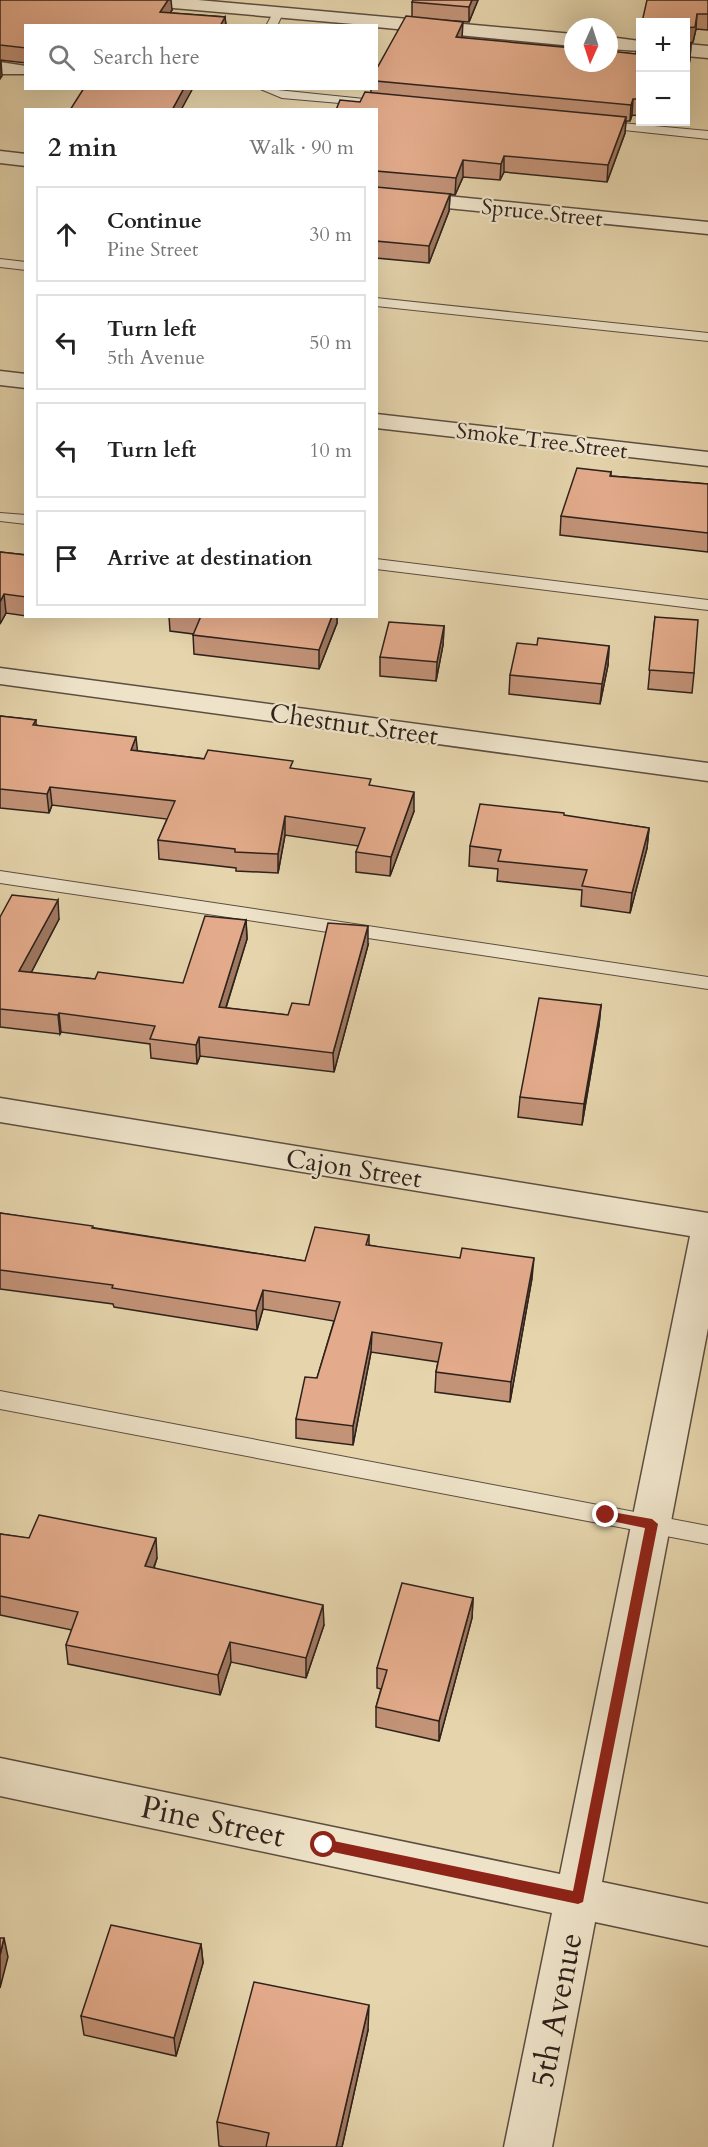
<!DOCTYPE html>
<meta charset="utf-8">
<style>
body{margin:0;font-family:Cardo,serif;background:#f2f2f2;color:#222}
.controls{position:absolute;right:18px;top:18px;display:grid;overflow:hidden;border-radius:0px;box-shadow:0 6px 24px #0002}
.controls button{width:54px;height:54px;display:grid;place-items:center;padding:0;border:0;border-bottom:2px solid #e0e0e0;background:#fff;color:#222;font:30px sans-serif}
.compass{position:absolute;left:564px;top:18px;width:54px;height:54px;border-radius:50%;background:#fff;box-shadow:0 6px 24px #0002;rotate:183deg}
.stop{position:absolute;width:18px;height:18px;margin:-14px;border:4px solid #8f2418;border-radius:50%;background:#fff}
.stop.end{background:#8f2418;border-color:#fff;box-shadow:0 2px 6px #0008}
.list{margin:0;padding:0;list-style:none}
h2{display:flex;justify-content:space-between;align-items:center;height:78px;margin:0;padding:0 24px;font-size:26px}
h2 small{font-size:20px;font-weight:400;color:#767676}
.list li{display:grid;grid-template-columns:39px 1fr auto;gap:18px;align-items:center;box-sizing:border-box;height:96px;margin:0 12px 12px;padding:0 12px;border:2px solid #e0e0e0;border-radius:0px}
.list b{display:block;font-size:22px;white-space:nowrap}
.list p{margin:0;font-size:20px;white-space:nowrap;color:#767676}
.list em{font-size:20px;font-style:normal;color:#767676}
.icon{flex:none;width:33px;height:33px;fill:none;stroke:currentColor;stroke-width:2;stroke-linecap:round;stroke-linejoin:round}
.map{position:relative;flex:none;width:708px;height:2147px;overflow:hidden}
.search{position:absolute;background:#fff;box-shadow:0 6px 24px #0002;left:24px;top:24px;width:354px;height:66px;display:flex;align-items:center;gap:15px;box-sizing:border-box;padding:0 21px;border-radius:0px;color:#767676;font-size:22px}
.panel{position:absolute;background:#fff;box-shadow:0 6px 24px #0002;left:24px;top:108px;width:354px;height:510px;border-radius:0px}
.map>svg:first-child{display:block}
</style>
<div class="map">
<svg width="708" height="2147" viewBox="0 0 708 2147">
<rect width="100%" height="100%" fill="#e5d4ac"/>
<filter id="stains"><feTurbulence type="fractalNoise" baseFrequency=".00333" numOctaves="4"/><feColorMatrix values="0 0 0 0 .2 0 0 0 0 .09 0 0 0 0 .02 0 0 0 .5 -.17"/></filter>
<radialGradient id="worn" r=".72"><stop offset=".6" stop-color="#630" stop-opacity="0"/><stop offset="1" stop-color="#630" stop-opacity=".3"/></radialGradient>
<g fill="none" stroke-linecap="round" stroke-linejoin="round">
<g stroke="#5c4e40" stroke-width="2">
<g id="service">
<polygon points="278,10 283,13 277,26 266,26 274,11"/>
<polygon points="258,88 374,100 380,103 374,106 282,98"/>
<polygon points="600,121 708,131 708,139 596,127 596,123"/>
<polygon points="0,259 26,262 26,270 0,267"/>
<polygon points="376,298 708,333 708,341 376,306"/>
<polygon points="0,513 26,515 26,524 0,521"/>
<polygon points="376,559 708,600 708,610 376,569"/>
<polygon points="0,871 708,977 708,989 0,883"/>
<polygon points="0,1391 708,1526 708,1544 0,1409"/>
</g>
</g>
<g stroke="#5c4e40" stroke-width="3">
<g id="minor">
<polygon points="130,0 198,0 573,34 573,46 376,27 376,26 139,5 133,4"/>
<polygon points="609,37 640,41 640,51 609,49"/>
<polygon points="686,44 708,46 708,58 686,56"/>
<polygon points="0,62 26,66 26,74 0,74"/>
<polygon points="0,151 26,154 26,166 0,163"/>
<polygon points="376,189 708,222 708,234 376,201"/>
<polygon points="0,371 26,374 26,388 0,385"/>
<polygon points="376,414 708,452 708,466 376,428"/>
<polygon points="0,668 708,763 708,781 0,684"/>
<polygon points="0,1098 708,1213 708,1328 602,1882 708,1904 708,1946 595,1922 552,2147 504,2147 552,1913 0,1796 0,1758 560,1874 690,1236 0,1122"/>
</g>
</g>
<use href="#service" fill="#eee3c9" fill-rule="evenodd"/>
<use href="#minor" fill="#eee3c9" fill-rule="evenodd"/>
</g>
<g fill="#c39378" stroke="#2e221c" stroke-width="1.5">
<polygon points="0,0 172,10 170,13 225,17 226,26 26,26 26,63 0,60"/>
<polygon points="478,0 469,22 439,20 462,38 636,54 640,37 640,116 632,115 630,121 626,121 625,133 607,182 504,172 500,180 463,177 455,195 450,194 449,211 429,263 376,258 376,110 360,102 371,93 371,88 376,88 376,70 412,17 412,2"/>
<polygon points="708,0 708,30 696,29 693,42 691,43 690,59 686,81 686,22"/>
<polygon points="611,472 611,476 708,484 708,552 560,535 561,516"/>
<polygon points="0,552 26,555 26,616 6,613 0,624"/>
<polygon points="169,616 337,616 337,623 319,669 194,654 193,634 170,631"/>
<polygon points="655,617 694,673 692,693 648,689"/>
<polygon points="444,626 443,645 436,681 380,676 380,657"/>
<polygon points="537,645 609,646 608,665 600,704 509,694 510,675"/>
<polygon points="0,716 36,720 36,725 137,751 293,769 371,786 414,811 390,876 356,872 356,852 359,846 285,835 278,873 236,871 236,868 159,859 158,840 167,819 52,805 49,813 0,808"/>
<polygon points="564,816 649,828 647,848 630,913 581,906 582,890 497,881 498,869 469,866 470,846"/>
<polygon points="0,917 59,919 31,973 95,979 183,983 246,920 247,939 226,1008 288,1015 309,1005 368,945 334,1072 200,1056 197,1064 151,1058 150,1044 61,1032 60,1034 0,1027"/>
<polygon points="601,1005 599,1025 582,1125 518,1117 520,1097"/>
<polygon points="0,1213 305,1261 369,1235 369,1245 532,1278 510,1402 435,1392 436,1372 438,1362 371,1352 353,1445 296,1438 296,1419 317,1378 334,1321 263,1309 257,1330 114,1307 113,1304 0,1289"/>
<polygon points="0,1534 157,1558 154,1568 324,1625 306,1678 231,1662 220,1695 68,1664 66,1645 72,1630 0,1615"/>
<polygon points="473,1598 472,1618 439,1741 376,1727 376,1707 381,1689 377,1688 377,1668"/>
<polygon points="201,1944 203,1963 176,2056 84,2035 81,2016"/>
<polygon points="368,2030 342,2147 224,2147 219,2146 217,2122"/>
</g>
<g fill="#9f7861" stroke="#2e221c" stroke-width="1.5">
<polygon points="168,0 171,0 172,10 162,26 160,12"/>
<polygon points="472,0 478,0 469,22 469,7"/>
<polygon points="697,14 696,29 693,42 686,44 686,28"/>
<polygon points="225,17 226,26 220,26"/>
<polygon points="463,22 462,38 456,37"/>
<polygon points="691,43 690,59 686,81 686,72"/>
<polygon points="1,61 2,76 0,79 0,62"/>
<polygon points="184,88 193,88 181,110 172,110"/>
<polygon points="633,99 632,115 630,121 631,105"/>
<polygon points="626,117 625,133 607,182 608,165"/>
<polygon points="504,156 504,172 500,180 501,164"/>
<polygon points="463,160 463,177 455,195 456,178"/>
<polygon points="450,194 449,211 429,263 429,246"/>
<polygon points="4,594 6,613 0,624 0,602"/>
<polygon points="332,616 337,616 337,623 319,669 319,650"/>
<polygon points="444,626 443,645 436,681 437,662"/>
<polygon points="609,646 608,665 600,704 602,684"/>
<polygon points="136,737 138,756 131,750"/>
<polygon points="50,787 52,805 49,813 47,794"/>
<polygon points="414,792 414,811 390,876 391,857"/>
<polygon points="285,816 285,835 278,873 278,854"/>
<polygon points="649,828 647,848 630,913 632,893"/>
<polygon points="58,900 59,919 22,990 19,971"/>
<polygon points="246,920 247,939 220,1026 219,1007"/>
<polygon points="368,926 368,945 334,1072 333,1053"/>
<polygon points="601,1005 599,1025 582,1125 584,1104"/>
<polygon points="59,1013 61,1032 60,1034 58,1015"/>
<polygon points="199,1037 200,1056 197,1064 196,1045"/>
<polygon points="534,1258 532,1278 510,1402 511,1382"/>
<polygon points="263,1290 263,1309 257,1330 256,1311"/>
<polygon points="372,1332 371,1352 353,1445 353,1426"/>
<polygon points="156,1538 157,1558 147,1586 145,1566"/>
<polygon points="473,1598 472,1618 439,1741 439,1721"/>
<polygon points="323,1605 324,1625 306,1678 306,1658"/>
<polygon points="230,1642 231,1662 220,1695 218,1675"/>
<polygon points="4,1938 8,1957 0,1988 0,1955"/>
<polygon points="201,1944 203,1963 176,2056 174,2038"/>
<polygon points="369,2005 368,2030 342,2147 336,2147"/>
</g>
<g fill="#e3ab8b" stroke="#2e221c" stroke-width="1.5">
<polygon points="0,0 168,0 160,12 225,17 220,26 26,26 26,48 0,45"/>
<polygon points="413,0 472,0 469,7 412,2"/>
<polygon points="647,0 708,0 708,14 697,14 695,27 686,28 686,22 642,22"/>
<polygon points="406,16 463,22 456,37 573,48 573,63 609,63 609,51 636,54 639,37 640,37 640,99 633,99 631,105 376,81 376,70"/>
<polygon points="686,36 686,42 691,43 686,72"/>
<polygon points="84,88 184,88 172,110 70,110"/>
<polygon points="365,92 626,117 608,165 504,156 501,164 463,160 456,178 376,171 376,110 336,110 340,100 360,102"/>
<polygon points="376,187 450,194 429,246 376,241"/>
<polygon points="577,468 611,472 610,476 708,484 708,533 561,516"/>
<polygon points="0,552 26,555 26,597 4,594 0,602"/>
<polygon points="201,616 332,616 319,650 193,635"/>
<polygon points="655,617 698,620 694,673 649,670"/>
<polygon points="389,622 444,626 437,662 380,657"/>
<polygon points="538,638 609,646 602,684 510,675 517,643 537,645"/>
<polygon points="0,716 36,720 33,725 136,737 131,750 204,759 208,750 293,761 290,768 371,779 369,785 414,792 391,857 356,852 365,828 285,816 278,854 235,852 235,849 158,840 175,801 50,787 47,794 0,789"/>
<polygon points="480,804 564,813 564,815 649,828 632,893 582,886 587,870 498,861 501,850 470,846"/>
<polygon points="12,895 58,900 19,971 95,979 98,972 183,983 205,916 246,920 219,1007 288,1015 292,1003 309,1005 328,923 368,926 333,1053 199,1037 196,1045 150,1039 155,1026 59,1013 58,1015 0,1009 0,917"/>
<polygon points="539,998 601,1005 584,1104 520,1097"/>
<polygon points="0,1213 93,1226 92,1228 305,1261 315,1227 369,1235 366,1245 460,1258 462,1248 534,1258 511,1382 436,1372 442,1343 372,1332 353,1426 296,1419 305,1377 317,1378 340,1302 263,1290 256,1311 112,1288 113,1285 0,1270"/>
<polygon points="39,1515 156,1538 145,1566 323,1605 306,1658 230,1642 218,1675 66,1645 78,1612 0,1596 0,1534 29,1538"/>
<polygon points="402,1583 473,1598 439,1721 376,1707 387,1670 377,1668"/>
<polygon points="111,1925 201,1944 174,2038 81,2016"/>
<polygon points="0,1938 4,1938 0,1955"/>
<polygon points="254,1982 369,2005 336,2147 266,2147 269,2133 217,2122"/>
</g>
<polygon fill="#8f2418" points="606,1511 652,1519 658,1524 583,1902 578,1904 319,1849 317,1845 319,1841 324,1839 573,1891 645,1528 602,1519 602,1512"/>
<g text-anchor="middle" stroke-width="4.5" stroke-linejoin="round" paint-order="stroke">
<g font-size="22" fill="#2e221c" stroke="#eee3c9">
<text transform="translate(542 212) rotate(6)" y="8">Spruce Street</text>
<text transform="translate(542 440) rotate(7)" y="8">Smoke Tree Street</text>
</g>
<g font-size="26" fill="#2e221c" stroke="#eee3c9">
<text transform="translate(354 724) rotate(8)" y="9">Chestnut Street</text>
<text transform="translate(354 1168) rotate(9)" y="9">Cajon Street</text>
</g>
<g font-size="32" fill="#2e221c" stroke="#eee3c9">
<text transform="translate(213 1821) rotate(12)" y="11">Pine Street</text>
<text transform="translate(556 2010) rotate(-79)" y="11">5th Avenue</text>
</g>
</g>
<rect width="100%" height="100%" filter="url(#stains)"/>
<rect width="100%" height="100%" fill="url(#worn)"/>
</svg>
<div class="controls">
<button>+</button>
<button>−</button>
</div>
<svg class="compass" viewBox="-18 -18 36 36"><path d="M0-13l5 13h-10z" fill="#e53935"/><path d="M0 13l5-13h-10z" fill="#767676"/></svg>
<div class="stop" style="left:324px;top:1845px"></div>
<div class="stop end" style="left:606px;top:1515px"></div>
<div class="search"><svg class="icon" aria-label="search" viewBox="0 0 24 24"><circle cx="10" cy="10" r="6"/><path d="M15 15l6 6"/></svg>Search here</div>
<section class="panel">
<h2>2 min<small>Walk · 90 m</small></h2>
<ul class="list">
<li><svg class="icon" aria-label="ahead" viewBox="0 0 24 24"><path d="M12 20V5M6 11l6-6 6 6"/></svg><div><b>Continue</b><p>Pine Street</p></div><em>30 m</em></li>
<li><svg class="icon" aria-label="left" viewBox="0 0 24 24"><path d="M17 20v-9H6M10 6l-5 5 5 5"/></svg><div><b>Turn left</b><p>5th Avenue</p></div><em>50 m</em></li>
<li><svg class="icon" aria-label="left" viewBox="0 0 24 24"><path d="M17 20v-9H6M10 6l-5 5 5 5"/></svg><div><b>Turn left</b></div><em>10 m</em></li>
<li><svg class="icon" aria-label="arrive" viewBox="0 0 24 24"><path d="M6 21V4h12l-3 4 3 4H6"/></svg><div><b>Arrive at destination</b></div></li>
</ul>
</section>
</div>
